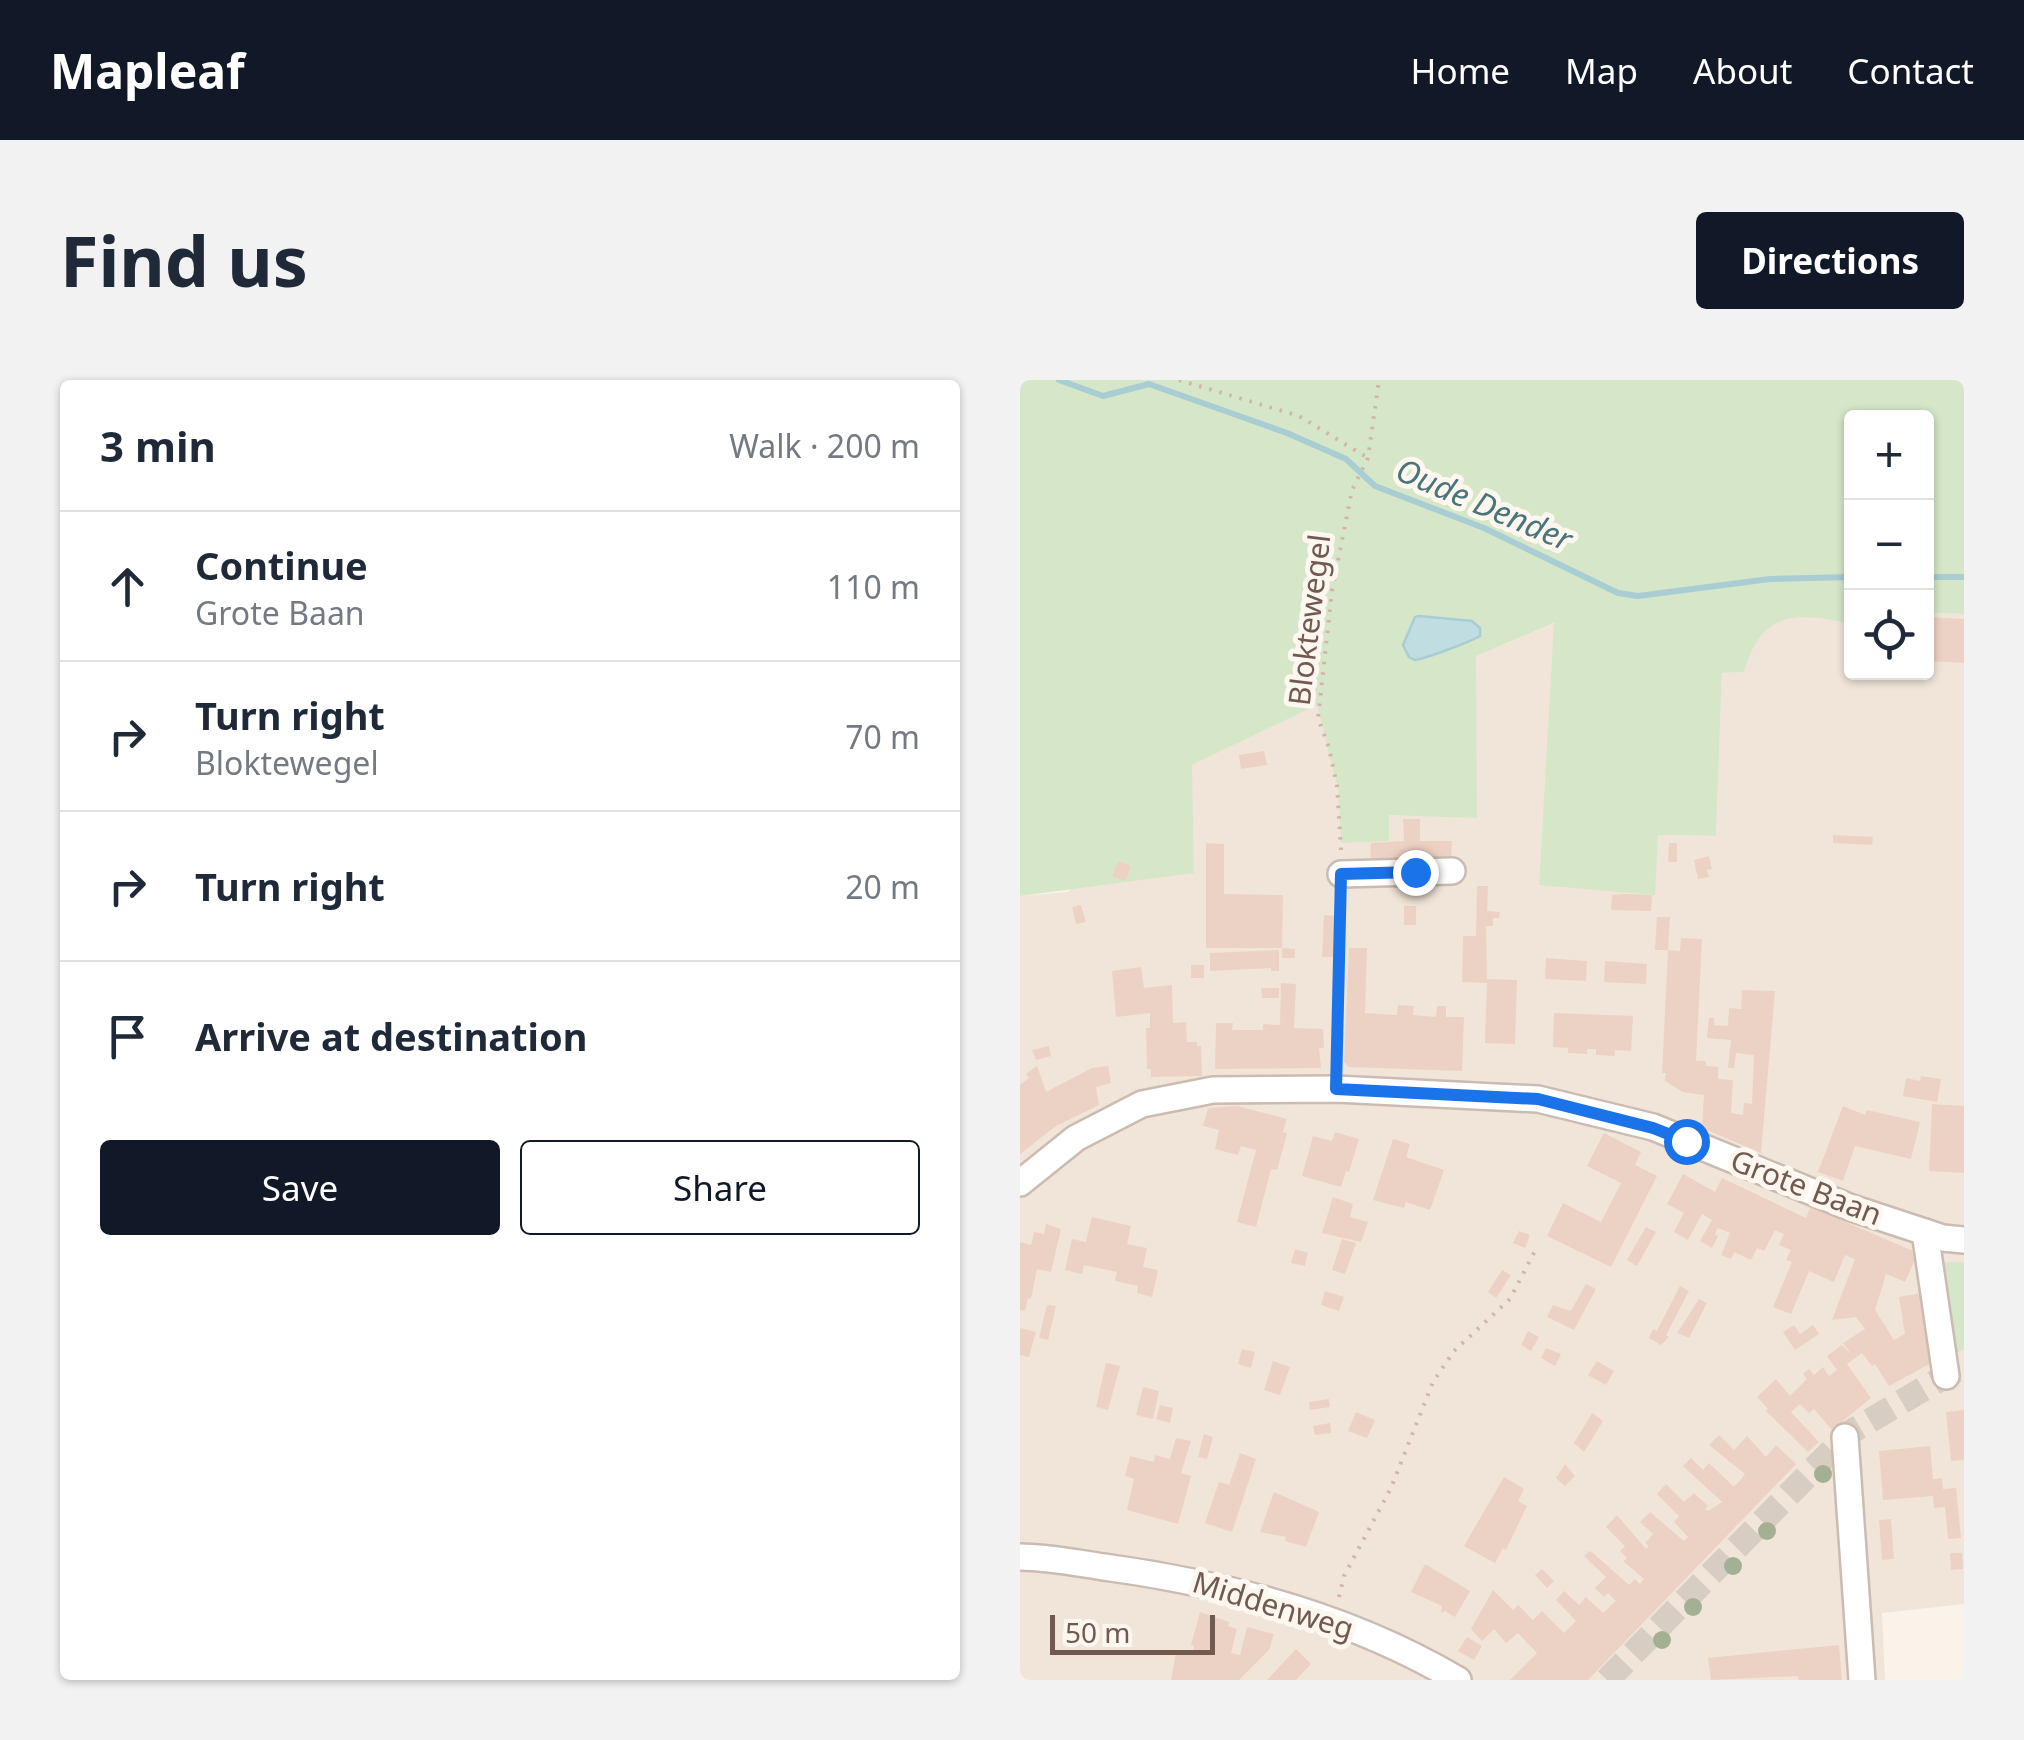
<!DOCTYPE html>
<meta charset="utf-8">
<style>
body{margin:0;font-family:"Noto Sans",sans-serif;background:#f2f2f3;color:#1f2937}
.controls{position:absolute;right:30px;top:30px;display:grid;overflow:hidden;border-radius:10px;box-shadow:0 2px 8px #0004}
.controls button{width:90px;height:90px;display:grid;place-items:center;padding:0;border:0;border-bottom:2px solid #e0e1e3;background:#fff;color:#1f2937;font:50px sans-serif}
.scale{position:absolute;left:30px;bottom:25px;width:165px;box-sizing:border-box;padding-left:10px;border:5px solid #715a50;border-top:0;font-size:28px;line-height:35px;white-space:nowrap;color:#715a50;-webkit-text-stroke:8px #fdf7ef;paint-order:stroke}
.stop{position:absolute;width:30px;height:30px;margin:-22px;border:8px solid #1a73e8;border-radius:50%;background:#fff}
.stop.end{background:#1a73e8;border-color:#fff;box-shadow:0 2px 10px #0008}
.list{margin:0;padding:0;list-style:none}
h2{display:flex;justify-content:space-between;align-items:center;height:130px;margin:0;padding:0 40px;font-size:42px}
h2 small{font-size:32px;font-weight:400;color:#747a83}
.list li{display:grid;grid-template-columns:65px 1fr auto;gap:30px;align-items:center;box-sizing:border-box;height:150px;padding:0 40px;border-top:2px solid #e0e1e3}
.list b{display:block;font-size:38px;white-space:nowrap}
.list p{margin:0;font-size:32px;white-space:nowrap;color:#747a83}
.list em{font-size:32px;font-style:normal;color:#747a83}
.actions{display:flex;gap:20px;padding:30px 40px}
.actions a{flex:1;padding:22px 0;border:2px solid #111827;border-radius:10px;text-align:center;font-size:35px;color:#111827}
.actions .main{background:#111827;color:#fff}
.icon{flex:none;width:55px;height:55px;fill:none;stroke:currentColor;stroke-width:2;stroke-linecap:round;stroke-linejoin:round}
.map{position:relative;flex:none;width:944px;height:1300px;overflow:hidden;border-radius:10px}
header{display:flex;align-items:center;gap:60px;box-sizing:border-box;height:140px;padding:0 50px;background:#111827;color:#fff}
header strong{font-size:48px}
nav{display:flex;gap:55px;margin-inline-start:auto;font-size:35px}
.intro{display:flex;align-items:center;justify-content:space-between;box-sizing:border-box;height:240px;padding:0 60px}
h1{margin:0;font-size:70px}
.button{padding:25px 45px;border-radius:10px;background:#111827;color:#fff;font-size:35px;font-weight:700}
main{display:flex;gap:60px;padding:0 60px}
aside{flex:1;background:#fff;border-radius:10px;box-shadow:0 2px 8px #0004}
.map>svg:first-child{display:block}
</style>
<header>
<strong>Mapleaf</strong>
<nav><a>Home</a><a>Map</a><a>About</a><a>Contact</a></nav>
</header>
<div class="intro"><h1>Find us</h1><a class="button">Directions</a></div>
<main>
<aside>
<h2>3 min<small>Walk · 200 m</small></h2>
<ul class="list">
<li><svg class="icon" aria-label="ahead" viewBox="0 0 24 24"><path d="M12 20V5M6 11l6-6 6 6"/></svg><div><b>Continue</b><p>Grote Baan</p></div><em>110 m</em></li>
<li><svg class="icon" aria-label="right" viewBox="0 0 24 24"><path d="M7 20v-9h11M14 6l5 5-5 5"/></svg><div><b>Turn right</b><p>Bloktewegel</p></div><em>70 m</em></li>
<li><svg class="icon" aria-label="right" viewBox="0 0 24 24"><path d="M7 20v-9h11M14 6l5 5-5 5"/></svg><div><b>Turn right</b></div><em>20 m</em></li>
<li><svg class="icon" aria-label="arrive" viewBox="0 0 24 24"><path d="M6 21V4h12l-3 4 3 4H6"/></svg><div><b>Arrive at destination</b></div></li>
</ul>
<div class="actions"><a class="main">Save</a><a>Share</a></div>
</aside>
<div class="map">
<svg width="944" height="1300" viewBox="0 0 944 1300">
<rect width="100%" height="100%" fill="#faf3e9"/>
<polygon fill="#f1e5d9" points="907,233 944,234 944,1224 862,1233 865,1300 0,1300 0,516 48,512 172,385 298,324 318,409 322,462 368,435 455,276 535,243 519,505 638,455 696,456 702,293 724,292 732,265 755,241 792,235 831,244 832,292 906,292"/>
<g fill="#d6e6c9">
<path d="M0 0H944V234L907 233 906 38H832L831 244C776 232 742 230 724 292L702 293 696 456 638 455 635 515 519 505 534 243 456 276 457 438 369 435V461L321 463 318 409 297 325 172 385 174 493 0 516Z"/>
<polygon points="922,882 944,882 944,969 935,974"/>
</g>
<path fill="#c0dee1" stroke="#a8cdd2" stroke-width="2.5" d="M399 236 452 241 460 248V256C450 262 407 278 395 280L389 277 383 265 395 237Z"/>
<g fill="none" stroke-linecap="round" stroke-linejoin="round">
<g stroke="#a8cdd2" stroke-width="6">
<polyline points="39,0 83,16 129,4 267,53 326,79 355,106 464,148 598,213 618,216 750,199 832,197"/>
<polyline points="906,197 944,197"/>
</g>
</g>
<g fill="#ecd2c4">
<polygon points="906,237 944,239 944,283 906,281"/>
<polygon points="244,371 247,385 221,389 219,375"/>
<polygon points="383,439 400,439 400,461 432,461 431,483 350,484 351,463 384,461"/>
<polygon points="813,455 853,457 852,465 813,463"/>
<polygon points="186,463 204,464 204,514 263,515 262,568 275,569 275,578 262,578 262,568 186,568"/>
<polygon points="649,463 657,463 657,482 648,482"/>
<polygon points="689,476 692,489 687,490 689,497 678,499 674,480"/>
<polygon points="98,481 111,486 105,501 92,496"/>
<polygon points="457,506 468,506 467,531 480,532 479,538 473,538 473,546 466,546 467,599 497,600 495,664 465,663 467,603 442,602 443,556 456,556"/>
<polygon points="605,514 632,515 631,531 591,530 592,515"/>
<polygon points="61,525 66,542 56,544 52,527"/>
<rect x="384" y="526" width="12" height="19"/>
<polygon points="304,535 315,536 314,577 302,577"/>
<polygon points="637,537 650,537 648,570 660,571 661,558 682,559 676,681 686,681 686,686 698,687 698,699 713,700 711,733 723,735 724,723 732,724 734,675 716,673 714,688 708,688 711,660 687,658 689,638 694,638 694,645 708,646 709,628 721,629 722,610 755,611 741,773 682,748 684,715 663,712 645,701 646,693 642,693 648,570 635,570"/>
<polygon points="329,568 347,568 345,633 377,635 378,625 394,626 393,635 416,637 417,626 426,626 426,637 444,637 442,691 329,687 324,682"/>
<polygon points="259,570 259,591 251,591 251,588 190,591 190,573"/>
<polygon points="526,578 567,581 566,601 525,599"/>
<polygon points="585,581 627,584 626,604 584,602"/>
<rect x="171" y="585" width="13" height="13"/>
<polygon points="121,587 124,608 152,605 153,643 166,642 167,662 177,662 177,666 181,666 182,696 131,697 131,689 127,689 126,648 130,648 130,633 96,637 92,591"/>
<polygon points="261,603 276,604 274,648 303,649 304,668 299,668 301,688 195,689 196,643 213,643 212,650 243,650 243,644 260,645"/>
<polygon points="241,608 259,608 259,618 242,618"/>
<polygon points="534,633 613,636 611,671 595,670 595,676 576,675 576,669 567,669 567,674 548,673 548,668 533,667"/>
<polygon points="29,666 31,676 16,680 12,670"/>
<polygon points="17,686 26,712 72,688 88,686 91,703 76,707 79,725 36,746 0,774 0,705 9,698 6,694"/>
<polygon points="901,696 921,699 917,722 883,716 886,698 900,701"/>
<polygon points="912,724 944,726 944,793 909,791"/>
<polygon points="217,726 267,739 263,752 267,753 257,790 251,789 236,847 217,842 236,770 221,766 218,775 195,769 199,750 183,746 188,728"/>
<polygon points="823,726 845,735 847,730 900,742 891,779 835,766 823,801 798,792"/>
<polygon points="315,752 339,759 329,792 326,791 321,807 282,796 293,756 312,761"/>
<polygon points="584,753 621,772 615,785 637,796 591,887 527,856 543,823 581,842 601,803 567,786"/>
<polygon points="373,759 390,764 386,777 424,790 410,830 386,822 384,828 353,820"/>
<polygon points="663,794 695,812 702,798 786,838 790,827 898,873 885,902 866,894 855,930 874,960 885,954 879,917 902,913 913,982 869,1006 855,984 852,986 842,973 827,984 851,1018 812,1050 794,1029 789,1033 780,1024 771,1032 799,1062 788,1072 746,1031 748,1029 737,1017 756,999 770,1016 787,999 783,994 789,989 794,995 803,987 809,996 817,990 807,976 822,965 831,974 823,963 845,949 836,937 812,940 835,879 825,875 814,902 789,891 771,934 753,927 772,882 766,880 771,870 759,865 764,854 755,850 744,871 737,868 731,880 714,872 711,879 701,875 710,853 698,848 695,854 698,856 692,868 680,861 692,840 682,834 668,860 654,852 664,833 647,824"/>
<polygon points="313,817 333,824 330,837 348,842 341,862 302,853"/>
<polygon points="72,837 111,846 107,864 127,868 123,887 138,890 132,917 117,913 118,906 95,901 97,892 64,885 62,894 45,890 52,859 66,862"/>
<polygon points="26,844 41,849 31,892 17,889 11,919 8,918 5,931 0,930 0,862 11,865 14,852 24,854"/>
<polygon points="626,847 636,852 617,886 607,880"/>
<polygon points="499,851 510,855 505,868 493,863"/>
<polygon points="322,859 336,863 325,894 312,890"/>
<polygon points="275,869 288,873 285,886 271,883"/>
<polygon points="482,890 491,895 476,918 468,912"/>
<polygon points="566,904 576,909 554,950 527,937 533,925 551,931"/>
<polygon points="660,906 669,911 646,955 649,957 641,965 629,958 633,949 637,951"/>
<polygon points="305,911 324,917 319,931 301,925"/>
<polygon points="679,919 687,923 669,958 657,953"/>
<polygon points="27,925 36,926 28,960 19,958"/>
<polygon points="774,945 780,954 793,945 799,954 775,970 763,952"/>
<polygon points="0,948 16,952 9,977 0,975"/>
<polygon points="508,951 519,957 511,971 501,965"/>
<polygon points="526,968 541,974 535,986 521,978"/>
<polygon points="222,969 235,972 231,988 218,984"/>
<polygon points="253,981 270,987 260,1015 244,1010"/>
<polygon points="577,981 594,991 586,1005 568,995"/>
<polygon points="86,983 100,986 88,1030 76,1027"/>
<polygon points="123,1007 139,1011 133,1039 116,1035"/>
<polygon points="309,1019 310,1027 290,1030 289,1022"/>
<polygon points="140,1025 153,1028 150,1043 136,1039"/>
<polygon points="944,1030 944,1080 931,1081 926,1032"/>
<polygon points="336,1032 355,1040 347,1058 328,1051"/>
<polygon points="572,1033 583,1041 564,1072 554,1063"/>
<polygon points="310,1043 311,1053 295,1055 293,1046"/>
<polygon points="184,1054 193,1057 187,1079 178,1077"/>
<polygon points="699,1055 714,1070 727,1056 746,1077 756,1065 776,1084 568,1300 490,1300 517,1273 498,1253 486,1263 474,1249 462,1261 451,1249 473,1210 493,1230 498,1225 513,1240 522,1231 544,1253 556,1241 536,1220 544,1211 559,1225 566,1217 583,1233 596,1221 588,1213 584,1217 575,1208 586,1197 564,1176 569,1171 573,1173 609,1205 615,1199 620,1204 624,1199 603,1181 607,1178 600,1171 605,1166 586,1147 597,1135 626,1169 629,1166 625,1163 633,1154 620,1142 630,1132 664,1161 668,1157 654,1142 659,1136 637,1114 646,1104 664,1122 674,1113 688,1126 685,1129 688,1131 702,1122 663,1086 671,1078 683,1090 689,1083 713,1106 718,1103 725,1094 689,1065"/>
<polygon points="156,1058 171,1061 161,1093 171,1096 158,1144 107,1130 114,1099 105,1096 110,1076 134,1082 135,1075 150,1079"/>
<polygon points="910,1066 913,1099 922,1098 923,1109 936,1108 941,1158 928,1159 925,1127 914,1128 913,1116 863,1120 859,1071"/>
<polygon points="220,1073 236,1079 212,1152 185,1143 199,1102 209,1105"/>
<polygon points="545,1084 555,1096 545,1106 536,1098"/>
<polygon points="484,1097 504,1109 498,1121 507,1126 486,1170 483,1168 475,1183 444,1166"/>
<polygon points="254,1112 299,1132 286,1167 265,1161 266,1157 240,1152"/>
<polygon points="871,1139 874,1179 862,1180 859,1140"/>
<polygon points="930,1173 942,1173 943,1189 931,1190"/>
<polygon points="405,1184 450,1211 435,1237 425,1231 421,1233 422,1226 391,1212"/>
<polygon points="522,1189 534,1201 527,1208 515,1195"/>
<polygon points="180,1232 209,1242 208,1246 217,1249 211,1273 220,1275 227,1247 254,1254 249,1270 219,1300 151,1300 156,1272 173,1275 174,1266 171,1265"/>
<polygon points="447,1257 462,1266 454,1280 438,1271"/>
<polygon points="819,1265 822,1300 779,1300 778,1296 691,1300 688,1278"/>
<polygon points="276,1269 291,1284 276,1300 247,1300"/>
</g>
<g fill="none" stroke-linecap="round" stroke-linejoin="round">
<polyline stroke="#d8cdc3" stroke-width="25" stroke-dasharray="25 12" stroke-linecap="butt" points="587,1300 829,1053 944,985"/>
<g stroke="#cbbbb0" stroke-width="30">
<g id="minor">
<polyline points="321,494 432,491"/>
<polyline points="0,803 56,758 122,724 193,710 316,709 518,719 633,747 829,827 923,858 944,860"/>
<polyline points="905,852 926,996"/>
<polyline points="825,1057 842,1300"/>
<path d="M0 1177C30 1177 61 1184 91 1188 212 1205 332 1237 438 1300"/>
</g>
</g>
<g stroke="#d1b6a8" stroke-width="4" stroke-dasharray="2.5 8" stroke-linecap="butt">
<polyline points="159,0 279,36 348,78"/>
<polyline points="321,470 317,406 309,368 298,338 312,211 332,110 348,78 359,0"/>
<polyline points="317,685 320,515"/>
<polyline points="319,1217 324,1196 371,1108 413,1002 434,971 490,919 516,869"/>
</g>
<use href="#minor" stroke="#fff" stroke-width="25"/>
</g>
<g fill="#a3b093">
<circle cx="803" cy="1094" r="9"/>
<circle cx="747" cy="1151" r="9"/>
<circle cx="713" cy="1186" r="9"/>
<circle cx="673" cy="1227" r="9"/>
<circle cx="642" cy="1260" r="9"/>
</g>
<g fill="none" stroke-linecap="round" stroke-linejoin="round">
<polyline stroke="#1a73e8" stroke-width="12" points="395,492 321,494 316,709 518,719 633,748 666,761"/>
</g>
<g text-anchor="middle" stroke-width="10" stroke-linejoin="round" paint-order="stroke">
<g font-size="30" fill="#715a50" stroke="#fdf7ef">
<text transform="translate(290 240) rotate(-83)" y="10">Bloktewegel</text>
<text transform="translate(786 808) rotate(21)" y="10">Grote Baan</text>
<text transform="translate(253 1226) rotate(17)" y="10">Middenweg</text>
</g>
<g font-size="32" font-style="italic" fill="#49757b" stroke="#fdf7ef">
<text transform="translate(464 125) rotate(23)" y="11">Oude Dender</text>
</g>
</g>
</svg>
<div class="controls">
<button>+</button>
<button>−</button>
<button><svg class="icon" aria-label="locate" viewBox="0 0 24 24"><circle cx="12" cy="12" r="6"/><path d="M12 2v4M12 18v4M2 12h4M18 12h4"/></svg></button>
</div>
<div class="scale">50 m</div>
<div class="stop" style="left:666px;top:761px"></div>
<div class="stop end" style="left:395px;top:492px"></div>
</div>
</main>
